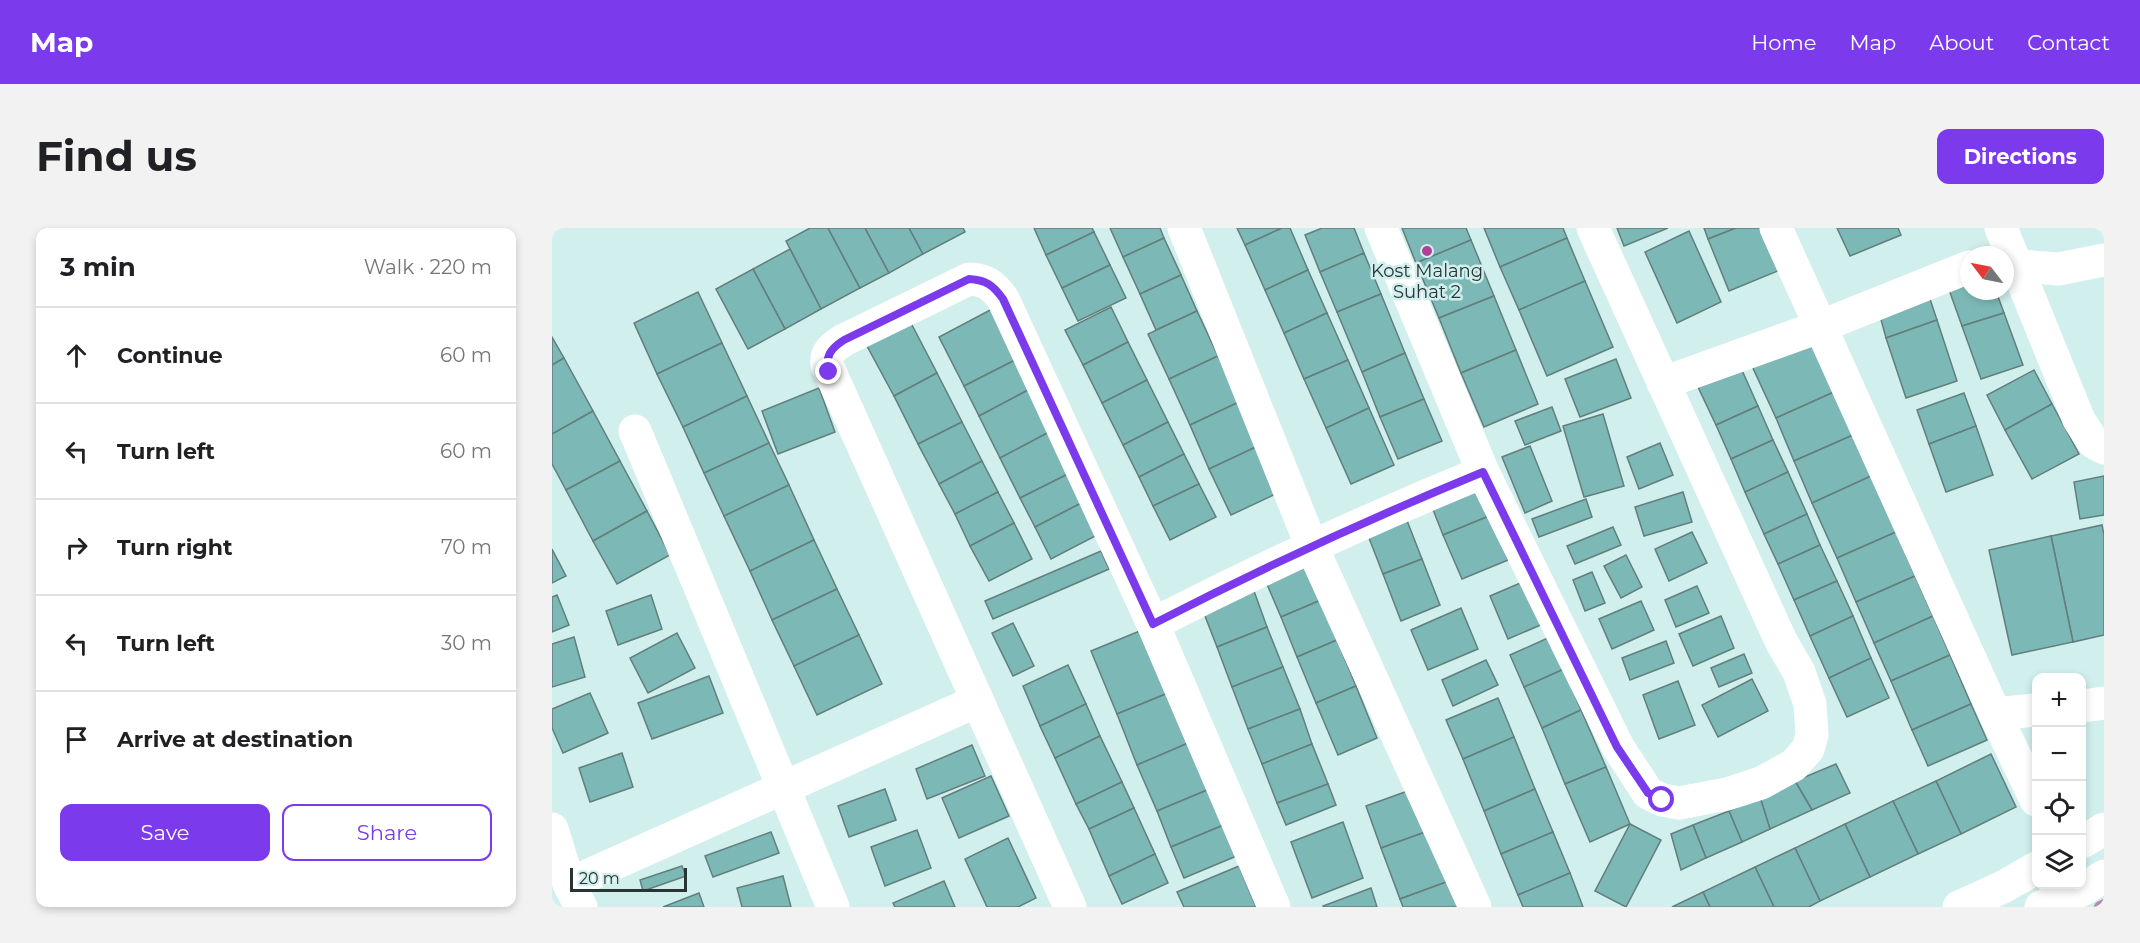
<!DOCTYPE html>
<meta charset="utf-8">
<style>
body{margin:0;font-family:Montserrat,sans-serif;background:#f2f2f2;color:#202124}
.controls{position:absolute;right:18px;bottom:18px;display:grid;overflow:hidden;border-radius:12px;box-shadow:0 3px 9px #0003}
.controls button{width:54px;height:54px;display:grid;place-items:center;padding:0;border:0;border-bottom:2px solid #e0e0e0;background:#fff;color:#202124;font:30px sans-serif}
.compass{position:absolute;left:1408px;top:18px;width:54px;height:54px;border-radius:50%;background:#fff;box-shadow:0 3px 9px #0003;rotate:302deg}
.scale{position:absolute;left:18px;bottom:15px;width:117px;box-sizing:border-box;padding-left:6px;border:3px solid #293535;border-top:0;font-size:16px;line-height:21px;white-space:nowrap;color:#293535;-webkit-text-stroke:4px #d0efed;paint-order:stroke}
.stop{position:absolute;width:18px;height:18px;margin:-14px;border:4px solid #7c3aed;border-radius:50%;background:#fff}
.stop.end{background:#7c3aed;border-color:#fff;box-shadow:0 2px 6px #0008}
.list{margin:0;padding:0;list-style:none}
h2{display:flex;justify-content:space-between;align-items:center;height:78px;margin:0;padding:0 24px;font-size:26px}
h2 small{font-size:20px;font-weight:400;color:#757577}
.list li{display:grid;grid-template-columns:39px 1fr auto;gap:18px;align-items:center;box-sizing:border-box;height:96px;padding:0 24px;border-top:2px solid #e0e0e0}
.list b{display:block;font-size:22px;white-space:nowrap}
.list em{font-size:20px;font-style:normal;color:#757577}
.actions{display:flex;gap:12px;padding:18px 24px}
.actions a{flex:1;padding:14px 0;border:2px solid #7c3aed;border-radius:12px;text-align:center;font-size:21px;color:#7c3aed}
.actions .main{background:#7c3aed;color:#fff}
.icon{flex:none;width:33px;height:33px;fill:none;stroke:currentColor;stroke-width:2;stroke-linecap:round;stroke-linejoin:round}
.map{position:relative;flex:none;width:1552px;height:679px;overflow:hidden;border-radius:12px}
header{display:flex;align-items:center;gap:36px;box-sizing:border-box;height:84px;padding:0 30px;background:#7c3aed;color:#fff}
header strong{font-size:28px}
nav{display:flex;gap:33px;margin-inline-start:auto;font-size:21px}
.intro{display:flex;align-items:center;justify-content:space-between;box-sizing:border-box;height:144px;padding:0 36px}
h1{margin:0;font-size:42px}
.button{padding:15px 27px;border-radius:12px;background:#7c3aed;color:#fff;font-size:21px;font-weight:700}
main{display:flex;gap:36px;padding:0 36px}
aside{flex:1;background:#fff;border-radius:12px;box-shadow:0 3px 9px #0003}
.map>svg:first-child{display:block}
</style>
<header>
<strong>Map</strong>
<nav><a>Home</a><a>Map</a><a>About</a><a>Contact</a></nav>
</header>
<div class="intro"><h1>Find us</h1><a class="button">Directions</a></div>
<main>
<aside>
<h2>3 min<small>Walk · 220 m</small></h2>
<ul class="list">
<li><svg class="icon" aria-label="ahead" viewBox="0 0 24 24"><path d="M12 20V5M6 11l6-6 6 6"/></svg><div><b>Continue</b></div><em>60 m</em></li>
<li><svg class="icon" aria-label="left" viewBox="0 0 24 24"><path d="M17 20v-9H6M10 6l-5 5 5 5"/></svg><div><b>Turn left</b></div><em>60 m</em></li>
<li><svg class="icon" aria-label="right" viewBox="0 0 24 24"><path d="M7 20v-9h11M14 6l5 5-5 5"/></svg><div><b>Turn right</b></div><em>70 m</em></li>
<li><svg class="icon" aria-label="left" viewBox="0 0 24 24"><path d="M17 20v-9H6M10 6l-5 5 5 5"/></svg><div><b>Turn left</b></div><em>30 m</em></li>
<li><svg class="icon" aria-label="arrive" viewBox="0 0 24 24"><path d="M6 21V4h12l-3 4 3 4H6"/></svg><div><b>Arrive at destination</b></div></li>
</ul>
<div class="actions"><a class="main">Save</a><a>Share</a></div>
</aside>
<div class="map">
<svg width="1552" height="679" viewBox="0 0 1552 679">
<rect width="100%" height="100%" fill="#d0efed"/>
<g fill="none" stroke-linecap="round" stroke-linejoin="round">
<polyline stroke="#b58ca7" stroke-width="12" points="1548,679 1552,677"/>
</g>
<g fill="#7cb8b5" stroke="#627e7d" stroke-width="1.5">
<polygon points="258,0 276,0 308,60 269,81 234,13"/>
<polygon points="276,0 313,0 337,45 308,60"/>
<polygon points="313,0 357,0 371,26 337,45"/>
<polygon points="357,0 411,0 413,4 371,26"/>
<polygon points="482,0 540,0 542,4 494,27"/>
<polygon points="558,0 608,0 612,10 571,29"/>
<polygon points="685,0 730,0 693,17"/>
<polygon points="730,0 738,0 756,42 713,62 693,17"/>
<polygon points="770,0 802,0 812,25 768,44 753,7"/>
<polygon points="850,0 914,0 919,12 864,35"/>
<polygon points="932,0 1011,0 1015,10 948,39"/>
<polygon points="1065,0 1116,0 1072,18"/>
<polygon points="1152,0 1184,0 1156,11"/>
<polygon points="1184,0 1217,0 1233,40 1177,63 1156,11"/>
<polygon points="1285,0 1346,0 1349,7 1298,28"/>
<polygon points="1137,3 1169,74 1125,95 1093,24"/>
<polygon points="542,4 558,37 510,60 494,27"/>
<polygon points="612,10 629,47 588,66 571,29"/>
<polygon points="1015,10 1033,53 967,82 948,39"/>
<polygon points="919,12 942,68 887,90 864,35"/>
<polygon points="238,21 269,81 233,101 201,41"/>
<polygon points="812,25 829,66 785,84 768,44"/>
<polygon points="558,37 574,70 526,93 510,60"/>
<polygon points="201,41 233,101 196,121 164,61"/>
<polygon points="756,42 775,85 732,105 713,62"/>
<polygon points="629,47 645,83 604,102 588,66"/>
<polygon points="1417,52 1417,63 1444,63 1452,85 1410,98 1396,59"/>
<polygon points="1033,53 1061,119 995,148 967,82"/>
<polygon points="146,64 170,115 105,146 82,95"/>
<polygon points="829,66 853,125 810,144 785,84"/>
<polygon points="942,68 964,122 909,145 887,90"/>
<polygon points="1377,68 1385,92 1334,110 1327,84"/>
<polygon points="559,79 576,114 531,137 513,102"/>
<polygon points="440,81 465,131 412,158 387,109"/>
<polygon points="645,83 666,128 617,151 596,106"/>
<polygon points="775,85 796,132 752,151 732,105"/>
<polygon points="1452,85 1471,137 1429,151 1410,98"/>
<polygon points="1385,92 1405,153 1354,170 1334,110"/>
<polygon points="359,95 385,145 342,168 315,118"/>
<polygon points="0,109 12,130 0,137"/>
<polygon points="1259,111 1282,164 1224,190 1200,138"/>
<polygon points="576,114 595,152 550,175 531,137"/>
<polygon points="170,115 195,168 131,199 105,146"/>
<polygon points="964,122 986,176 932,199 909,145"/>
<polygon points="853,125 872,171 828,189 810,144"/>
<polygon points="666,128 687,174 638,197 617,151"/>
<polygon points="12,130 41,183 0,206 0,137"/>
<polygon points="465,131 480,160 427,188 412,158"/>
<polygon points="1064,131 1079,170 1028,189 1013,151"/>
<polygon points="796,132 817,180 774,200 752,151"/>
<polygon points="1189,140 1206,178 1164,197 1146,159"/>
<polygon points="1482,142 1500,176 1453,202 1435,167"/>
<polygon points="385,145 410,194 366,216 342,168"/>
<polygon points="595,152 616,194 571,217 550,175"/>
<polygon points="267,160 283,204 226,226 210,183"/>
<polygon points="480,160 501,202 448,230 427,188"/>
<polygon points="1282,164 1301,207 1242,233 1224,190"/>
<polygon points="1412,165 1424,198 1377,216 1365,182"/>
<polygon points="195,168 217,215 152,245 131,199"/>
<polygon points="872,171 890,213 846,231 828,189"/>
<polygon points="687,174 706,218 657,241 638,197"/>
<polygon points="1500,176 1527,226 1480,251 1453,202"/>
<polygon points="1206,178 1221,212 1179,231 1164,197"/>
<polygon points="1000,179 1009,203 973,217 963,193"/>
<polygon points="817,180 842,237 799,256 774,200"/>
<polygon points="41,183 68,233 14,262 0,236 0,206"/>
<polygon points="1051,186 1072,258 1032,269 1011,198"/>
<polygon points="410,194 430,233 387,256 366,216"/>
<polygon points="616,194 632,226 587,249 571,217"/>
<polygon points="1424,198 1441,247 1394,264 1377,216"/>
<polygon points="501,202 522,243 468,270 448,230"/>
<polygon points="1301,207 1319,248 1260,275 1242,233"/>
<polygon points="1221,212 1236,244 1193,264 1179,231"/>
<polygon points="217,215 237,257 172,288 152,245"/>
<polygon points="1108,215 1121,247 1087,261 1075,229"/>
<polygon points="706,218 728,264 679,287 657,241"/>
<polygon points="978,218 1000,273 973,285 950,229"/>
<polygon points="632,226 647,256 601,278 587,249"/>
<polygon points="68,233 95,283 41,313 14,262"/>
<polygon points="430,233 446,264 403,286 387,256"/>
<polygon points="522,243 537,271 483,299 468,270"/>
<polygon points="1236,244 1255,286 1212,306 1193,264"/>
<polygon points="1319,248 1344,304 1285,330 1260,275"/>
<polygon points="1552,248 1552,287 1528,291 1522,254"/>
<polygon points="647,256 664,289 618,312 601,278"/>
<polygon points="925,256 937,288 891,307 878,274"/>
<polygon points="237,257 262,312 198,343 172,288"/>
<polygon points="446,264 462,295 418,318 403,286"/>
<polygon points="1131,264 1140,294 1092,308 1083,279"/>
<polygon points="537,271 553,303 499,331 483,299"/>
<polygon points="1034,271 1040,289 987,309 980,291"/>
<polygon points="95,283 118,327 65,356 41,313"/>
<polygon points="1255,286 1268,317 1226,336 1212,306"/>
<polygon points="937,288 956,332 910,351 891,307"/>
<polygon points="854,290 870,331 831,346 815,305"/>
<polygon points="462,295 480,331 437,353 418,318"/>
<polygon points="1550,297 1552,307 1552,407 1521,414 1499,308"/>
<polygon points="1061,299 1069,317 1023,336 1015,318"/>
<polygon points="1140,304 1155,335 1117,353 1103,321"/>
<polygon points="1344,304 1363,348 1304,374 1285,330"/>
<polygon points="1499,308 1521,414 1460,427 1437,322"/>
<polygon points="262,312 285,361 220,392 198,343"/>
<polygon points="1268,317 1285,353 1242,372 1226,336"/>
<polygon points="0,321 14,348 0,355"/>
<polygon points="549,323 557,341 441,391 433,373"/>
<polygon points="1074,327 1090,359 1069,370 1052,338"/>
<polygon points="870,331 888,377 849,393 831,346"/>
<polygon points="754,338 769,372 729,389 714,354"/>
<polygon points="1040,344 1053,375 1033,383 1021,352"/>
<polygon points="1363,348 1381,388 1322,415 1304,374"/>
<polygon points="973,353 991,396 956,411 938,368"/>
<polygon points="1285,353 1301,388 1258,408 1242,372"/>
<polygon points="1145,358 1157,385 1124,399 1113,372"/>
<polygon points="285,361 307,407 242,438 220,392"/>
<polygon points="702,363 715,399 665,419 651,383"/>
<polygon points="5,367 17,397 0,404 0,369"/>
<polygon points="99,367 110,401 66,417 54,383"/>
<polygon points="769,372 785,412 745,429 729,389"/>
<polygon points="1089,373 1102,402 1060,421 1047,391"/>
<polygon points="909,380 926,421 876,442 859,402"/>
<polygon points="1169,388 1182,420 1141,438 1127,406"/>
<polygon points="1301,388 1319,430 1277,450 1258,408"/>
<polygon points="1381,388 1398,427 1339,453 1322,415"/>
<polygon points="461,395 482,438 461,448 440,405"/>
<polygon points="715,399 731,439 680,459 665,419"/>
<polygon points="595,400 621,463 565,486 539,423"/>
<polygon points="125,405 143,440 96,465 78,430"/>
<polygon points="307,407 330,456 265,487 242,438"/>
<polygon points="22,409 33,449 0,459 0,416"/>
<polygon points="998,409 1012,441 972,459 958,427"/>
<polygon points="785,412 804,458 764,475 745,429"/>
<polygon points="1114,413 1122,435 1078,452 1070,430"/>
<polygon points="1192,426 1200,445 1167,459 1159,440"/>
<polygon points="1398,427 1419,476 1360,502 1339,453"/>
<polygon points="1319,430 1337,470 1295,489 1277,450"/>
<polygon points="934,432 946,457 901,478 890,452"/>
<polygon points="516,437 534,476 488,498 471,458"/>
<polygon points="731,439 748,481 696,501 680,459"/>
<polygon points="1012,441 1029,482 990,500 972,459"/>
<polygon points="157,448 171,485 100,511 86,475"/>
<polygon points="1200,451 1216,483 1166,509 1150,477"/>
<polygon points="1126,453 1143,497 1107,511 1091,467"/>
<polygon points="804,458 825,510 786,527 764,475"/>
<polygon points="621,463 641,513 585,537 565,486"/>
<polygon points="38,465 56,505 11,525 0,500 0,481"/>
<polygon points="946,470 962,509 911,531 894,492"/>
<polygon points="534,476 548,508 503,530 488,498"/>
<polygon points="1419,476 1435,512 1376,538 1360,502"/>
<polygon points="748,481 760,516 710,536 696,501"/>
<polygon points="1029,482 1054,539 1013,556 990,500"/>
<polygon points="548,508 570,554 524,576 503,530"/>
<polygon points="962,509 983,561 932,583 911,531"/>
<polygon points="641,513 660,560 605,583 585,537"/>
<polygon points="760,516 776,556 725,575 710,536"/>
<polygon points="420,517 433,548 375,571 364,541"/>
<polygon points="70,525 81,559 38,574 27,540"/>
<polygon points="1439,526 1464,579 1409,606 1384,553"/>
<polygon points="1284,536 1298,565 1260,582 1243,553"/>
<polygon points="1054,539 1078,596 1038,614 1013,556"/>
<polygon points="439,548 457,588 407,610 390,570"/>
<polygon points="1243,553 1260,582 1218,601 1208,569"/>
<polygon points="1384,553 1409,606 1366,626 1341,573"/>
<polygon points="570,554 582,580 537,601 524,576"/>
<polygon points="776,556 784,577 734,597 725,575"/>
<polygon points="660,560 674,596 619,619 605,583"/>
<polygon points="864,560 879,602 829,620 814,578"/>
<polygon points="333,561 344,592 297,609 286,578"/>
<polygon points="983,561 1001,604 949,626 932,583"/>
<polygon points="1208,569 1218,601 1190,614 1177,583"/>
<polygon points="1341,573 1366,626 1318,649 1293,596"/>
<polygon points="582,580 603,626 557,648 537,601"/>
<polygon points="1177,583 1190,614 1154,630 1141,597"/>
<polygon points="791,594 811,650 760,670 739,614"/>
<polygon points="674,596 687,627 632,650 619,619"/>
<polygon points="1078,596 1109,612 1074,679 1043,663"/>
<polygon points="1293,596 1318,649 1268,673 1243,620"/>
<polygon points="1141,597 1154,630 1129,642 1119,606"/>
<polygon points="365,602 379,640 333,658 319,619"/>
<polygon points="879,602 897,653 848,671 829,620"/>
<polygon points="219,604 227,625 161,649 153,628"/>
<polygon points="1001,604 1018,645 966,667 949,626"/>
<polygon points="456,610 484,670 466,679 435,679 413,631"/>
<polygon points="1243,620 1268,673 1257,679 1222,679 1203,639"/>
<polygon points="603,626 616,655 570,676 557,648"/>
<polygon points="130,638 134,648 91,663 88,652"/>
<polygon points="687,638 704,679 632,679 625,664"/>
<polygon points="1203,639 1222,679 1158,679 1151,664"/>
<polygon points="1018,645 1031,679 971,679 966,667"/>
<polygon points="231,648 239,679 190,679 185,660"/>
<polygon points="392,653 403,679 343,679 341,675"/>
<polygon points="897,653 907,679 851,679 848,671"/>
<polygon points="819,660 825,679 772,679 771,678"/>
<polygon points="1151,664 1158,679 1120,679"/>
<polygon points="147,665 152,679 111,679"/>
</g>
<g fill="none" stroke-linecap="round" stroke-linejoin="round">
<g stroke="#fff" stroke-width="33">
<polyline points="632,0 760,319 923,679"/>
<polyline points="829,0 931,244 1066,519 1096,565 1110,572 1127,575 1175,566 1209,555 1242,537 1256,521 1260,507 1258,476 1247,444 1229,413 1041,0"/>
<polyline points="1224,0 1443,486 1484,572"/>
<polyline points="1449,0 1527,192 1541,214 1552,220"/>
<polyline points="1453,37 1507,41 1552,32"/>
<polyline points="1111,155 1267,99 1417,39"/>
<polyline points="83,203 281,679"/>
<path d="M601 396C708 341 819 290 931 244"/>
<polyline points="1530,478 1552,475"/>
<polyline points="1443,486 1484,482"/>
<polyline points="0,601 17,656 29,679"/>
<polyline points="1530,614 1552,601"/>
<polyline points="17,656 425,473"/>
<path d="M518 679 275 137C273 124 282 118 292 112L417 51C434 52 441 57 451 71L601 396 722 679"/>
<polyline points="1407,679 1451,659 1484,640"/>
<polyline points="1489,679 1532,661 1552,648"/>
</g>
</g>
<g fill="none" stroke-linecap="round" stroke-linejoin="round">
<path stroke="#7c3aed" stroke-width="8" d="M277 144C273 128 278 121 292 112L417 51C434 52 441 57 451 71L601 396C708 341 819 290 931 244L1065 519 1096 565 1110 572"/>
</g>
<circle fill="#b43f96" stroke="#d0efed" stroke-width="2" cx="875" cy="23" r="6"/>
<g text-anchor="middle" stroke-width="5" stroke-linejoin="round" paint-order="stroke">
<g font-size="18" fill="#293535" stroke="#d0efed">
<text x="875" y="49">Kost Malang<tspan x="875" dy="21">Suhat 2</tspan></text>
</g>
</g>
</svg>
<div class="controls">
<button>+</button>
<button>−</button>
<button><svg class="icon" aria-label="locate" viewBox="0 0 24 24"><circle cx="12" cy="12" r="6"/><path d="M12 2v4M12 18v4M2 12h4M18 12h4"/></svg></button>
<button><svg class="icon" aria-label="layers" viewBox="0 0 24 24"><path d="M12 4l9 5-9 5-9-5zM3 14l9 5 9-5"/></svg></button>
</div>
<svg class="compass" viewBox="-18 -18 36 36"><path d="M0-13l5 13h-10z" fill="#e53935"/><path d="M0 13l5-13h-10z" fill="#757577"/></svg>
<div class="scale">20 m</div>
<div class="stop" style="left:1110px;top:572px"></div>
<div class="stop end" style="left:277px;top:144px"></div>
</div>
</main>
